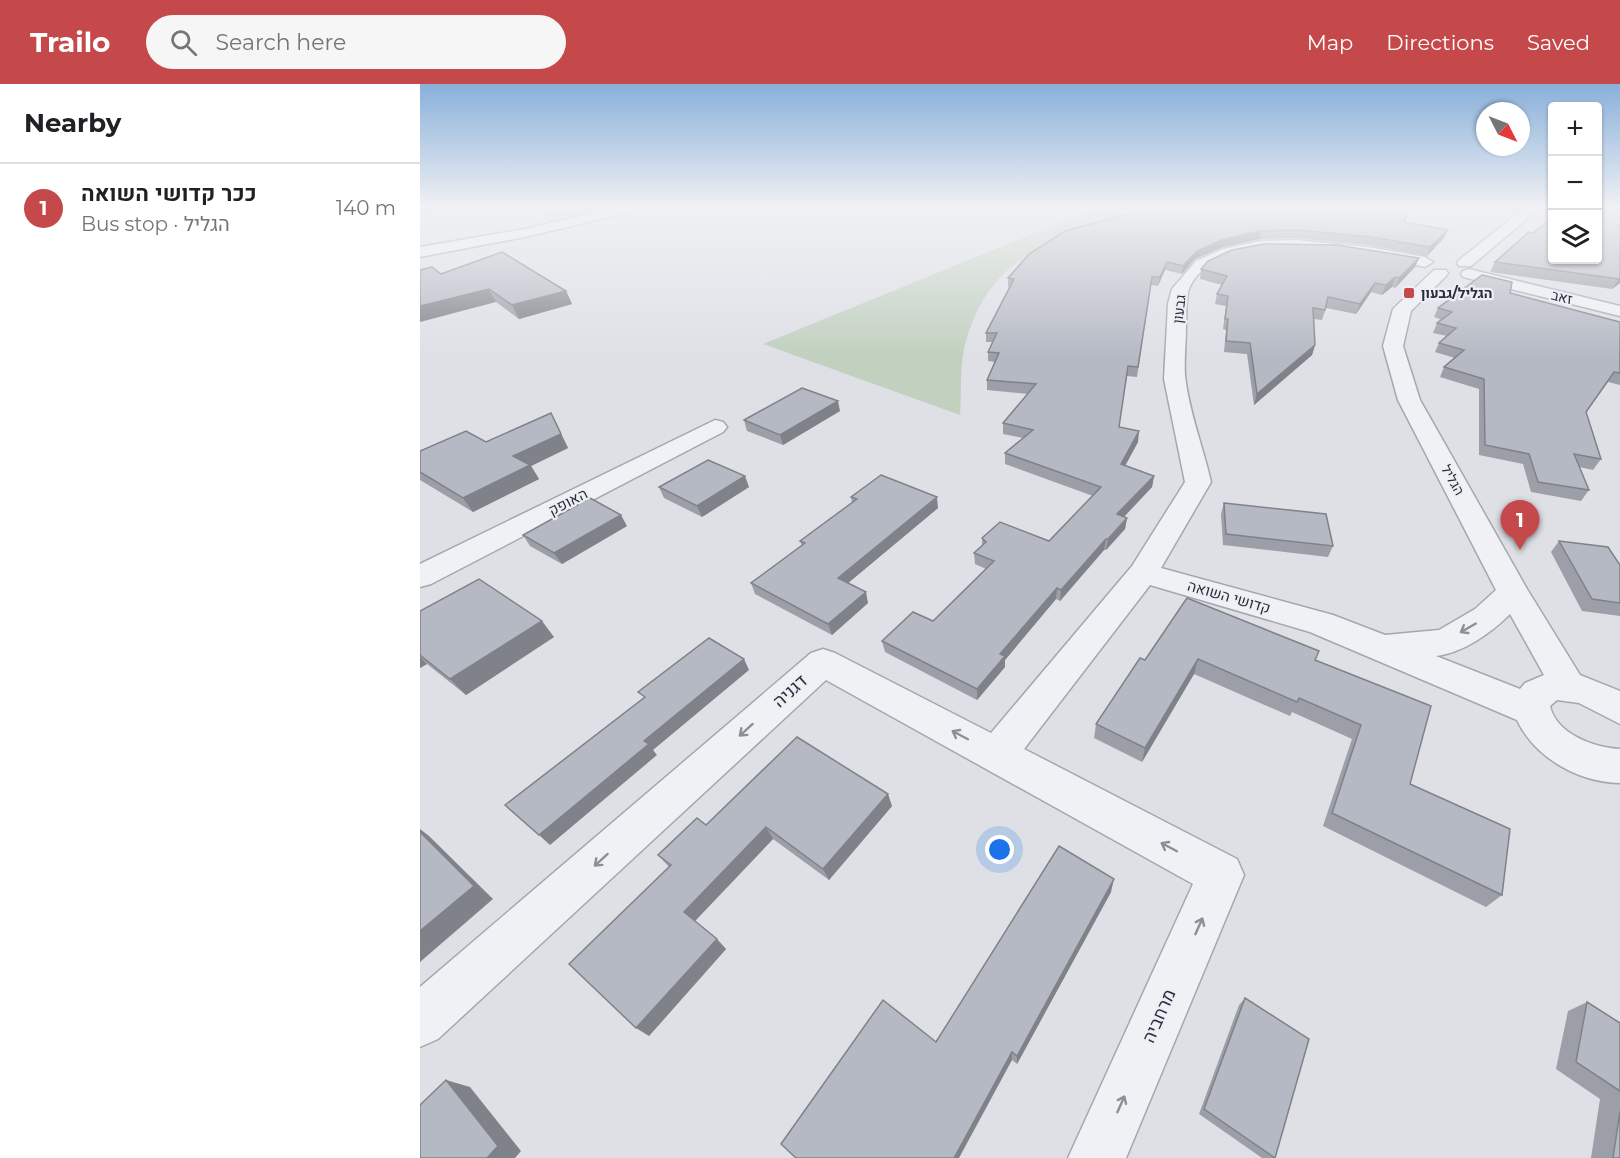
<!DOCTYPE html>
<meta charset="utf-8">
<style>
body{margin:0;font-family:Montserrat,Heebo,sans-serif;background:#f6f6f6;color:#202124}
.controls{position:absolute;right:18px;top:18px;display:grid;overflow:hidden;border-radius:6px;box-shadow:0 2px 4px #0004}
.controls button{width:54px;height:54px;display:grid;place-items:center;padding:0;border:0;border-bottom:2px solid #e0e0e0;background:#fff;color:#202124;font:30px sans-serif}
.compass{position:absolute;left:1056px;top:18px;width:54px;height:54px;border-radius:50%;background:#fff;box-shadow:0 2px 4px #0004;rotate:132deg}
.you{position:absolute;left:580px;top:766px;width:21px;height:21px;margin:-15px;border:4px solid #fff;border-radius:50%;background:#1a73e8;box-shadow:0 0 0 9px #1a73e833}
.badge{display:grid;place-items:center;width:39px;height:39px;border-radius:50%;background:#c5494b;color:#fff;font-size:20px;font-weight:700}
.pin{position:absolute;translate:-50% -50px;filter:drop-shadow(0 2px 3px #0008)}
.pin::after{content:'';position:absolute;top:32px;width:21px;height:18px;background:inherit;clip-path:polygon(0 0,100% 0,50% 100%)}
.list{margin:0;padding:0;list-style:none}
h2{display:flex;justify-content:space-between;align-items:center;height:78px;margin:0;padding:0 24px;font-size:26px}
h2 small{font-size:20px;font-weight:400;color:#757577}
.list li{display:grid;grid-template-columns:39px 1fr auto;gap:18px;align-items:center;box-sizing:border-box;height:90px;padding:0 24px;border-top:2px solid #e0e0e0}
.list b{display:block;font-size:22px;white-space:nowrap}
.list p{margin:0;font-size:20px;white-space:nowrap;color:#757577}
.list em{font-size:20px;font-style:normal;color:#757577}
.icon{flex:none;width:33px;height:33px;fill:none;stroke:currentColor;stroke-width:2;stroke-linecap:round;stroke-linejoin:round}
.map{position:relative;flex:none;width:1200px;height:1074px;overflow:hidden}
header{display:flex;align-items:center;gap:36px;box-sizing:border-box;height:84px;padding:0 30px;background:#c5494b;color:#fff}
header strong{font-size:28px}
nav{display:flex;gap:33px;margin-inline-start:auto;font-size:21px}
.search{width:420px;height:54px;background:#f6f6f6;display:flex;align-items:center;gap:15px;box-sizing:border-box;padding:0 21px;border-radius:33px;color:#757577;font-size:22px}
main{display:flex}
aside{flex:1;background:#fff}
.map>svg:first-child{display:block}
</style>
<header>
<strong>Trailo</strong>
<div class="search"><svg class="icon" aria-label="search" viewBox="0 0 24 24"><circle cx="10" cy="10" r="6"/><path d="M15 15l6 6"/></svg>Search here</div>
<nav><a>Map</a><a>Directions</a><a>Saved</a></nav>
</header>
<main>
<aside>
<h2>Nearby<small></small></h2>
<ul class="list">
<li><span class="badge">1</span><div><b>ככר קדושי השואה</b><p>Bus stop · הגליל</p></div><em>140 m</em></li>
</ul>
</aside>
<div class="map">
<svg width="1200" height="1074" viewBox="0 0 1200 1074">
<rect width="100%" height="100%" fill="#dee0e6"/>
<g fill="#c1d0bf">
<polygon points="114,124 165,124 180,131 134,143"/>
<path d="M676 124H757C666 145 576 152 546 257 539 279 542 307 540 331L343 260Z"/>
</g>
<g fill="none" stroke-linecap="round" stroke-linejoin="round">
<g stroke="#a4a7b0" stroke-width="3">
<g id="minor">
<polygon points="195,124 217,124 215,127 105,153 0,173 0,163 105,145"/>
<polygon points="1105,124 1120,124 1051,182 1039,182 1037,179 1039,176"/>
<path d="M876 156 948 163 1005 173 1013 178 1005 183C953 172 795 140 769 205 765 217 767 230 766 242 766 258 764 275 765 292 769 328 783 363 791 398L741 484 913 531 965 551 1019 546 1055 525 1076 506 978 316 963 262 973 225 1014 186H1026L1028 189 1026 192 991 227 983 262 1000 316 1107 505 1160 591 1200 607V640L1159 619 1137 616 1130 622C1136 650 1175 664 1200 665V699C1158 698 1115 674 1097 636L890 548 730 501 604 665 817 775 824 791 706 1074H648L773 800 406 596 18 955 0 963V903L391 569 403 565 415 569 571 649 712 482 765 398 744 295 748 220 752 205 776 177 803 165 840 157ZM1090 530 1124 591 1105 599 1100 605 1016 572C1043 569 1071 549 1090 530Z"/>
<polygon points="1049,185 1200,222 1200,232 1043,193 1041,190 1043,187"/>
<polygon points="295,336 303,338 307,343 303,348 11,500 0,503 0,480"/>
</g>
</g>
<use href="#minor" fill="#f0f1f5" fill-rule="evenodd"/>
</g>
<g fill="#9c9fa8">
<polygon points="1178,124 1200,199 1192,205 1070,188 1075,178 1113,149"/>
<polygon points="984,139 1024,154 1007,172 948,161 876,154 840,155 803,163 775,175 762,190 745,186 738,202 731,201 717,293 707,292 699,343 718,358 705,382 734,392 732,403 704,433 707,434 705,445 686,466 684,466 640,517 636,515 585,576 585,583 557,616 465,568 462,557 513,537 566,485 555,480 554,469 562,462 562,454 629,457 673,412 585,380 585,369 603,354 583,350 583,339 608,310 567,306 567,296 575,278 568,277 568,268 572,258 566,258 566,249 590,203 588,203 588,194 645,147"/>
<polygon points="999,174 995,183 975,204 972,203 962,211 951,208 936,230 906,224 902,236 894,235 895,261 892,271 834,321 827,270 804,268 806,246 803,245 806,222 795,220 797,210 802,201 780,195 781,185"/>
<polygon points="21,190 146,207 152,220 99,235 76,218"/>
<polygon points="1090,209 1200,238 1200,301 1188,298 1166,328 1181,375 1173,386 1159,383 1169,406 1161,417 1111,408 1103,380 1059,371 1059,305 1020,293 1024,283 1035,274 1015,268 1019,259 1027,252 1013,249 1017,239 1022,236 1014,233 1018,224"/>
<polygon points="420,327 363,361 327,347 324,336"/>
<polygon points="131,329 148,364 111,382 119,395 53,428 0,396 0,367 66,358"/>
<polygon points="239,403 329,403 282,433 244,414"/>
<polygon points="431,413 518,424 428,499 448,519 412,551 335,510 331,499 382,462 380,457 432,419"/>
<polygon points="804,419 913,462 908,473 803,461 801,430"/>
<polygon points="207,442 142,480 110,462 103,451"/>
<polygon points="1139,457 1200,481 1200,532 1162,527 1131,468"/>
<polygon points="767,514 895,576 990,700 1082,811 1066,823 903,742 932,655 872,628 870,632 774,590 722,678 674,654 676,640 725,576"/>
<polygon points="0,527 134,553 46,611 7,580 0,584"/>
<polygon points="472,722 409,796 353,755 275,837 306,865 229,952 249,783 238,771 286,741"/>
<polygon points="691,808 597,980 592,976 516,958"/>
<polygon points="825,914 855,1074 842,1074 779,1030 819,921"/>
<polygon points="1167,918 1200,939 1200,1074 1171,1074 1180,1015 1136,985 1148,927"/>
</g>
<g fill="#7f8288">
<polygon points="0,124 28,124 0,129"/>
<polygon points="1028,146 1024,154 1007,172 1010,163"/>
<polygon points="841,147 840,155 803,163 775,175 762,190 763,182 777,167 804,155"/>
<polygon points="999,174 995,183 975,204 979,194"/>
<polygon points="747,178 745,186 738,202 740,193"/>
<polygon points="975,193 972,203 962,211 966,201"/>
<polygon points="1200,194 1200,199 1192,205 1199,195"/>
<polygon points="955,199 951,208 936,230 940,220"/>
<polygon points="69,205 76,218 0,238 0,222"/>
<polygon points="146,207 152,220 99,235 92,221"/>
<polygon points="895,261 892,271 834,321 837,310"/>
<polygon points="418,317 420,327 363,361 360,351"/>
<polygon points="131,329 148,364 111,382 119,395 53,428 43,414 93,372"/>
<polygon points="719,347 718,358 700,391 701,380"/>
<polygon points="325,392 329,403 282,433 277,422"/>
<polygon points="734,392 732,403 696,441 697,430"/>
<polygon points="517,413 518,424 421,505 418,494"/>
<polygon points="201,431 207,442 142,480 134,469"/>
<polygon points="707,434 705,445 686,466 688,455"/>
<polygon points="686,455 684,466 640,517 641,506"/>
<polygon points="637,504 636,515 585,576 585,583 557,616 557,605 580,570"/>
<polygon points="446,508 448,519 412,551 408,540"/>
<polygon points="122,537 134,553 46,611 30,595"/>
<polygon points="0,573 7,580 0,584"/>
<polygon points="324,575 329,586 233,666 237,671 130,761 119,751 224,657"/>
<polygon points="778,575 774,590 722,678 725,664"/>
<polygon points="468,710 472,722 409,796 403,785"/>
<polygon points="346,743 353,755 274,838 264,828"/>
<polygon points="0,745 9,752 73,815 0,878"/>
<polygon points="694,795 691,808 597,980 597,972"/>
<polygon points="297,855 306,865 229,952 216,944"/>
<polygon points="592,968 592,976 539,1074 534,1074"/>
<polygon points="26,996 50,1003 101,1067 95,1074 67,1074"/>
</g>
<g fill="#b5b9c3" stroke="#7f8288" stroke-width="1.5">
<polygon points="731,124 990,124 984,138 1028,146 1010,163 951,153 878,146 841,147 804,155 777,167 763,182 747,178 740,193 732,193 718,283 708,282 699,343 719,347 701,380 734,392 697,430 707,434 688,455 686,455 641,506 637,504 580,570 585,572 557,605 462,557 493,528 513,537 574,477 554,469 566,458 562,454 580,438 629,457 681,403 585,369 613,346 583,339 616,300 567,296 579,269 568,268 577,249 566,249 594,195 588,194 609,170 645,147"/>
<polygon points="1178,124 1200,124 1200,194 1199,195 1075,178 1102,154 1109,148 1113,149 1132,134 1132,176 1178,176"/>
<polygon points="844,160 917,161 999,174 979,194 975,193 966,201 955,199 940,220 908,213 905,226 893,224 895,261 837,310 830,259 806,257 808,235 805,235 808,212 797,210 807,192 781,185 788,177 812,166"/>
<polygon points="82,168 146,207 92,221 69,205 0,222 0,186 12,183 21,190"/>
<polygon points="1062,191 1092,198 1090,209 1200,238 1200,289 1194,288 1166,328 1181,375 1154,370 1169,406 1118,398 1109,370 1065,361 1064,295 1024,283 1044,266 1019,259 1036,244 1017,239 1032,228 1018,224"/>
<polygon points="382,304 418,317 360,351 324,336"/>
<polygon points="131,329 141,350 93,372 110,381 43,414 0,388 0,367 46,347 66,358"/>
<polygon points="288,376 325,392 277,422 239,403"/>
<polygon points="461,391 517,413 418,494 446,508 408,540 331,499 385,459 380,457 437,415 431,413"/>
<polygon points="170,414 201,431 134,469 103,451"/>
<polygon points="804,419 906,430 913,462 806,450"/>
<polygon points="1139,457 1188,463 1200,481 1200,519 1172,515"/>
<polygon points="59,495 122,537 30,595 0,571 0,527"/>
<polygon points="767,514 899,567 895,576 1011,622 990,700 1090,745 1082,811 912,729 941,641 879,614 877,618 778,575 725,664 676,640 720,574 725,576"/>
<polygon points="289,554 324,575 224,657 229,660 119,751 85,721 225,613 218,608"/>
<polygon points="377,653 468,710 403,785 346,743 264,828 297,855 216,944 149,880 251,781 238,771 277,734 286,741"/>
<polygon points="0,748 54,802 0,847"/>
<polygon points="639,762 694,795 597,972 592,968 534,1074 376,1074 361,1060 463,916 516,958"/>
<polygon points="825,914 889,955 855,1074 784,1025"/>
<polygon points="1167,918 1200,939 1200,1007 1156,978"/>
<polygon points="26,996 78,1062 67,1074 0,1074 0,1021"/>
<polygon points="1200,1027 1200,1074 1193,1074"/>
</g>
<defs><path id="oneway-shaft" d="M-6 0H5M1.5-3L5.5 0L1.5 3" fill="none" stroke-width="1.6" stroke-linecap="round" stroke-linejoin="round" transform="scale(1.5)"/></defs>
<g stroke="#8c8f98">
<use href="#oneway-shaft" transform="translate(1048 544) rotate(150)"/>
<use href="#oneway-shaft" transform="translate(326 646) rotate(138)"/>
<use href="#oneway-shaft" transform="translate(540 651) rotate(-152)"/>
<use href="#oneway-shaft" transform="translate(749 763) rotate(-152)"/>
<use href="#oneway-shaft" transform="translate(181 776) rotate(138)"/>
<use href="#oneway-shaft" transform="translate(779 842) rotate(-66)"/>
<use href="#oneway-shaft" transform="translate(701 1020) rotate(-66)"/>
</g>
<linearGradient id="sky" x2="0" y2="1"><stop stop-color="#89b0da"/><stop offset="0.45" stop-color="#f0f1f4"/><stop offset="1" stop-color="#f0f1f4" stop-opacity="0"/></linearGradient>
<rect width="1200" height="274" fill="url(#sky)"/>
<rect fill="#c5494b" stroke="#edeff4" stroke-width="2" x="983" y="203" width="12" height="12" rx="3"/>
<g text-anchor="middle" stroke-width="4.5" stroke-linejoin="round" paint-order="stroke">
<g font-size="14" font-weight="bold" fill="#282d3c" stroke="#edeff4" text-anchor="start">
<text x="1001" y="214">הגליל/גבעון</text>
</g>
<g font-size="14" fill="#282d3c" stroke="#edeff4">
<text transform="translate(1142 213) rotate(14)" y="5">זאב</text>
<text transform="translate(759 225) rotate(-83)" y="5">גבעון</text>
<text transform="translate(1033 396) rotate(61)" y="5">הגליל</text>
</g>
<g font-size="15" fill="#282d3c" stroke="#edeff4">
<text transform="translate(148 418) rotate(-27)" y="5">האופק</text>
<text transform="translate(809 513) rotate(16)" y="5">קדושי השואה</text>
</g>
<g font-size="18" fill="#282d3c" stroke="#edeff4">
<text transform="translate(370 607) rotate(-42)" y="6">דגניה</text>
<text transform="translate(739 932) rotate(-66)" y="6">מרחביה</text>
</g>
</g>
</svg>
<div class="controls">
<button>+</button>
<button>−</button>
<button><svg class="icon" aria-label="layers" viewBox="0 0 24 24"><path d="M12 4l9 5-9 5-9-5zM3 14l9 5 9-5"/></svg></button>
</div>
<svg class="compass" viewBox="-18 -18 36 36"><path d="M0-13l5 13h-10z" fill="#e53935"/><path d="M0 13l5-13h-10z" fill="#757577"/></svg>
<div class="you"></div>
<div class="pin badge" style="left:1100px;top:466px">1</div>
</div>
</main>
